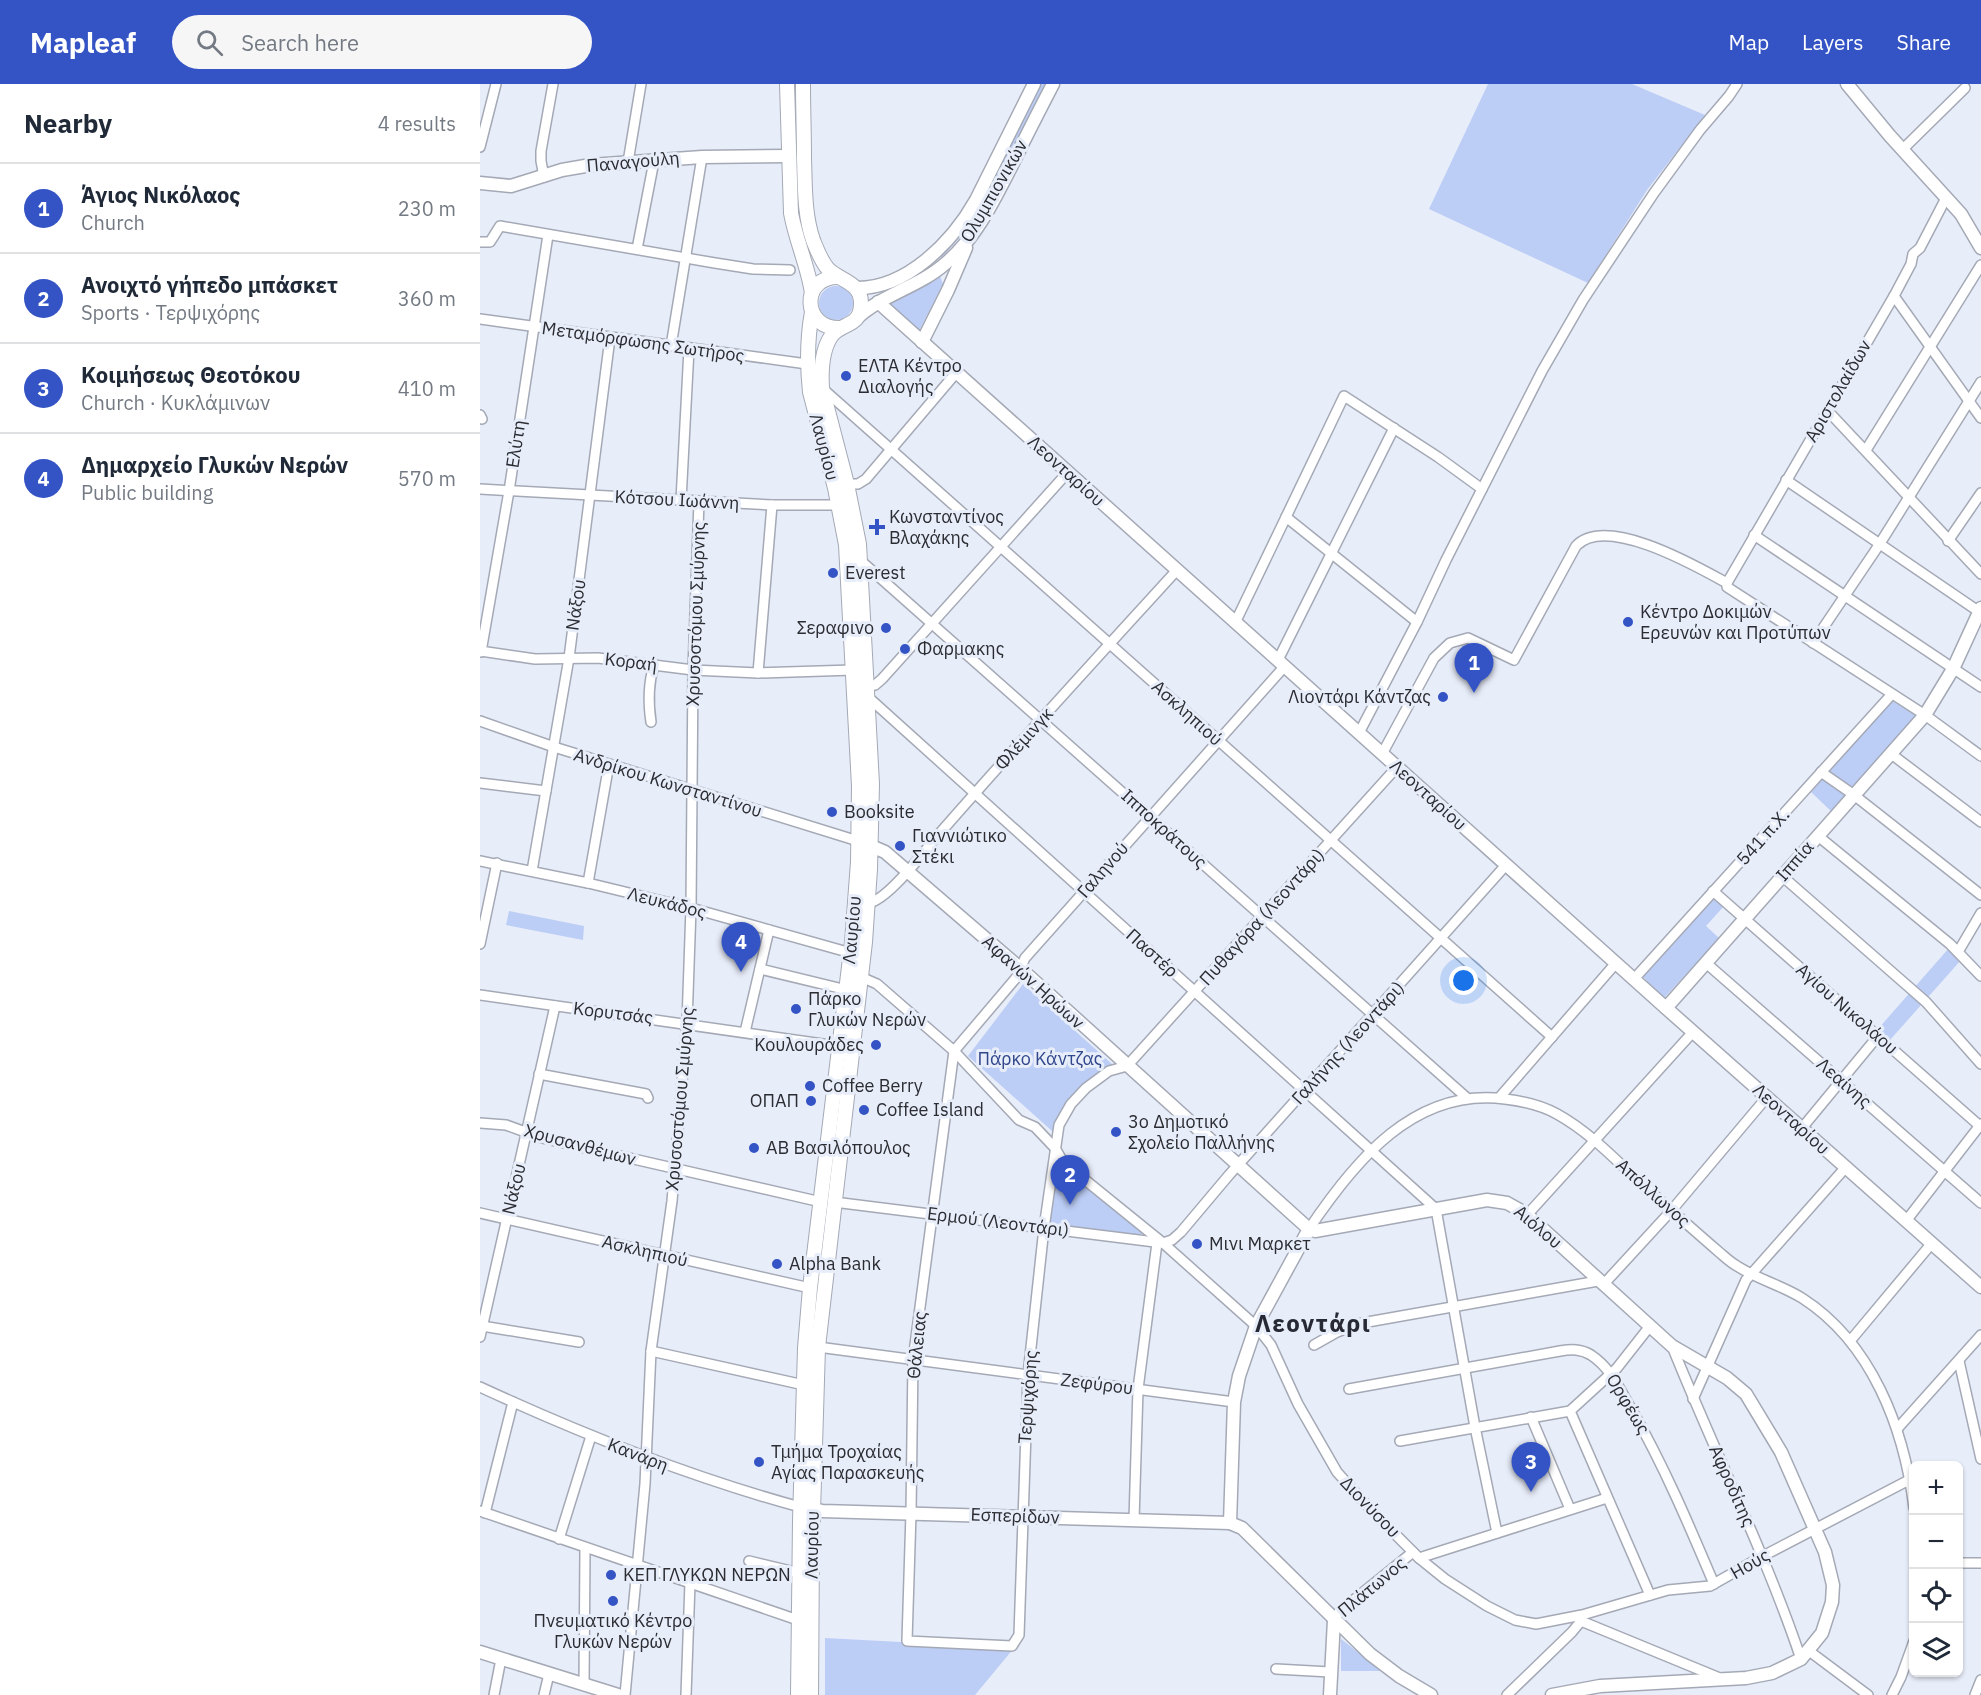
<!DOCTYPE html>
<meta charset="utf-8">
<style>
body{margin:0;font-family:"IBM Plex Sans",sans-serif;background:#f6f6f7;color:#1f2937}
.controls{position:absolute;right:18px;bottom:18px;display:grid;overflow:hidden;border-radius:9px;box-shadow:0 2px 4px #0004}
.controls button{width:54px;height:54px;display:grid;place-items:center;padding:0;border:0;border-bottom:2px solid #e0e1e3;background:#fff;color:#1f2937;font:30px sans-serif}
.you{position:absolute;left:984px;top:897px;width:21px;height:21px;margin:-15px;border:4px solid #fff;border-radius:50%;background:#1a73e8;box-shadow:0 0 0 9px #1a73e833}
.badge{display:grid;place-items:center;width:39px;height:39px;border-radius:50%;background:#3454c5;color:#fff;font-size:20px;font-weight:700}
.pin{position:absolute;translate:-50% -50px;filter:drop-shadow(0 2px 3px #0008)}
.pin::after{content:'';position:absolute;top:32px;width:21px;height:18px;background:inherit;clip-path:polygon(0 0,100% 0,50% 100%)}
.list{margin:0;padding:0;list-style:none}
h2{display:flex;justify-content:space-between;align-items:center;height:78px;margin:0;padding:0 24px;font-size:26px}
h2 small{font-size:20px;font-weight:400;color:#747a83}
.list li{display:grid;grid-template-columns:39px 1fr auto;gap:18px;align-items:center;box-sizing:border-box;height:90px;padding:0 24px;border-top:2px solid #e0e1e3}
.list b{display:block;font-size:22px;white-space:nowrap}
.list p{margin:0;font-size:20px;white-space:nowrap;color:#747a83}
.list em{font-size:20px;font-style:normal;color:#747a83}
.icon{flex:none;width:33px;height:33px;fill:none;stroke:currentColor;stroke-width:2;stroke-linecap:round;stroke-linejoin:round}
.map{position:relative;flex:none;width:1501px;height:1611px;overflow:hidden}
header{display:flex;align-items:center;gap:36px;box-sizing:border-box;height:84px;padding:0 30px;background:#3454c5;color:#fff}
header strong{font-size:28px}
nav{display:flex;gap:33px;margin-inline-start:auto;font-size:21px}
.search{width:420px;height:54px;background:#f6f6f7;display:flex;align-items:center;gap:15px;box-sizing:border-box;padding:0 21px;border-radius:33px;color:#747a83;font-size:22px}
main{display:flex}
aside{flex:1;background:#fff}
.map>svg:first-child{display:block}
</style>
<header>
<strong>Mapleaf</strong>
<div class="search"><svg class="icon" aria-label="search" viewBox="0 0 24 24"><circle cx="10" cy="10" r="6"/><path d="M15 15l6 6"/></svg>Search here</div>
<nav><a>Map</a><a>Layers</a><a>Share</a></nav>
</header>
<main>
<aside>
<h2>Nearby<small>4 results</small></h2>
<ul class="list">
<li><span class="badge">1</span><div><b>Άγιος Νικόλαος</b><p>Church</p></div><em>230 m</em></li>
<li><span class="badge">2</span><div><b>Ανοιχτό γήπεδο μπάσκετ</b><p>Sports · Τερψιχόρης</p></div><em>360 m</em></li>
<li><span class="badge">3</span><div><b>Κοιμήσεως Θεοτόκου</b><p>Church · Κυκλάμινων</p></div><em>410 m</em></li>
<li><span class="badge">4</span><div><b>Δημαρχείο Γλυκών Νερών</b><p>Public building</p></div><em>570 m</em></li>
</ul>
</aside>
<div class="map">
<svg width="1501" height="1611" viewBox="0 0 1501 1611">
<rect width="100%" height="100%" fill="#e8edfa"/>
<g fill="#bccdf6">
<path d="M561 0H565C535 59 509 126 462 173H457C486 147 503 113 521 78 534 52 547 26 561 0Z"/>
<polygon points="1008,0 1152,0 1225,31 1167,106 1108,199 949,125"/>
<polygon points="458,192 460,192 463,200 439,247 410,220 437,206"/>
<circle cx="356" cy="219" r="17"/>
<polygon points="1412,617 1437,632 1353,729 1331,708"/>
<polygon points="1228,805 1245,821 1226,842 1239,854 1184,914 1157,887"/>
<polygon points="29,827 104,842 103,856 26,841"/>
<polygon points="1469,864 1481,876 1410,956 1398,945"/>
<polygon points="543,900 632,980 572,1047 488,972"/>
<polygon points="579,1069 663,1150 635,1151 569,1143"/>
<polygon points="345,1554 534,1564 495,1611 345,1611"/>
<polygon points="861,1555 902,1587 861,1587"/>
</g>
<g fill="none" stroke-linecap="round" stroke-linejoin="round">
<g stroke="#a4a9b5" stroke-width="12">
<g id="street">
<polyline points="0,63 16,0"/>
<polyline points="1422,66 1485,4"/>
<polyline points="148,78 161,0"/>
<polyline points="64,93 61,77 61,67 73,0"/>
<polyline points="0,158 10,158 20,142 235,179 273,185 310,186"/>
<polyline points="157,165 174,77"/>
<polyline points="1414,212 1501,334"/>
<polyline points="0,235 327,280"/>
<polyline points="191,262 222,73"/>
<polyline points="342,304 1072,953"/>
<polyline points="1347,326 1501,490"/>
<polyline points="0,331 2,335"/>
<polyline points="1386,366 1501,181"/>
<polyline points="1306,396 1501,529"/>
<polyline points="367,400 378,400 386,395 476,289"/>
<polyline points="0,405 292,421 359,421"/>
<polyline points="201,416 209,265"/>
<polyline points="806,433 864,312 958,373 1002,405"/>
<polyline points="1274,451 1501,603"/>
<polyline points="1468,457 1501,409"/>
<polyline points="380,476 987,1014"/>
<polyline points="1247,499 1414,212 1431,180 1433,170 1440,164 1466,114"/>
<polyline points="755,539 806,433 937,538"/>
<polyline points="1333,559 1399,461 1501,298"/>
<polyline points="0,567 55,575 118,574 213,586 278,589 373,586"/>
<polyline points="1,568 29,407 68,151"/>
<polyline points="798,576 914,344"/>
<polyline points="804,583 545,874 536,894 474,967 433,1276 431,1429 427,1557 532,1562 539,1551 548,1291 564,1144 579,1041 591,1020 606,1004 629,987 647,982 917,683"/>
<polyline points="278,589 292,421"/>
<polyline points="387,602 395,601 402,595 588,388"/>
<polyline points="388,613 956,1125 995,1343 1017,1449"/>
<polyline points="0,637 74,663 378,757"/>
<path d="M171 638C168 618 168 600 174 581"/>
<polyline points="879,649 937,538 966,476 1062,287 1103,216 1174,109 1220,46 1249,12 1257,0"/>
<polyline points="1410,669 1501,738"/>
<path d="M902 670 954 574 970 559 988 554 1034 576 1096 462C1126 430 1216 482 1247 499V503L1445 631 1501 672"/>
<polyline points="1341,688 1374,711 1501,811"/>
<polyline points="0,699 66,707"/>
<polyline points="1338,752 1470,860 1501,892"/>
<polyline points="0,777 108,799 211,824 371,869"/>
<polyline points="52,787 89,574 130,254"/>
<polyline points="1302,792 1446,918 1501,980"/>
<polyline points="108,799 129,680"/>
<polyline points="1233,807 1501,1043"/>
<path d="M388 819C406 817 441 772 453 757 533 665 615 576 697 486"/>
<polyline points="0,860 17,779"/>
<polyline points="1478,868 1501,829"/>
<polyline points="1226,879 1501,1119"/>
<polyline points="280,885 367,906"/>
<polyline points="381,893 397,900 474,967 539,1036 555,1043 575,1064 583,1078 683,1159 776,1242 791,1261 818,1320 857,1388 892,1427 939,1474 965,1495 1007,1522 1035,1536 1056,1540 1102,1531 1188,1506 1230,1502 1283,1472 1429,1396"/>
<polyline points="1154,895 1412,610"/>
<polyline points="0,911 364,963"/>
<polyline points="265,948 289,846"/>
<polyline points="59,990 166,1010 168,1014"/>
<polyline points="1019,1014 1136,879"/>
<polyline points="0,1039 26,1041 62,1054 341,1118"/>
<polyline points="1322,1044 1398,952"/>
<polyline points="354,1118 683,1159 692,1156 701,1148 749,1091 1026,781"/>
<polyline points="0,1129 330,1204"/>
<polyline points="1047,1131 1213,948"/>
<polyline points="1426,1137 1501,1040"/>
<path d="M829 1145C874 1078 934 1003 1025 1015 1042 1017 1061 1021 1077 1030 1106 1046 1130 1070 1154 1093 1182 1118 1210 1143 1239 1168 1245 1173 1250 1178 1257 1182 1277 1195 1301 1201 1322 1214 1392 1259 1424 1344 1434 1424"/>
<polyline points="1123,1201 1191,1127 1287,1013"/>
<polyline points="2,1242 99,1258"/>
<polyline points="0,1253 75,922"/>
<polyline points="1370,1257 1452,1159"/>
<polyline points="834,1261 857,1248 882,1239 1118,1197"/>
<path d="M1192 1262C1234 1367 1285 1468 1321 1575"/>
<polyline points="338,1263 754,1318"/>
<polyline points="171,1267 324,1301"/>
<polyline points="1479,1277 1501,1375"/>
<path d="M0 1303C104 1351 210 1393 320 1423"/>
<path d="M869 1305 1080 1267C1092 1265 1101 1265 1111 1271 1131 1284 1140 1306 1152 1326 1184 1382 1209 1441 1234 1500"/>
<polyline points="1213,1315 1266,1196 1366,1083"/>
<polyline points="1090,1327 1170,1511"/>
<polyline points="1051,1333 1090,1425"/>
<polyline points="1417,1345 1501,1251"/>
<polyline points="920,1357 1090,1327 1137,1284 1170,1242"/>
<polyline points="0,1427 318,1536"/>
<polyline points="5,1429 33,1318"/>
<polyline points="654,1436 658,1305 677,1159"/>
<polyline points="79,1455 111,1352"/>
<polyline points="939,1474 1127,1414"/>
<polyline points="269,1477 319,1489"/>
<polyline points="1478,1479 1501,1479"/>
<polyline points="1099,1532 1101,1537 1242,1595"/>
<polyline points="854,1536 859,1528 933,1468"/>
<polyline points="1329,1567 1388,1611"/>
<polyline points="796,1585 850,1588"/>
<polyline points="104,1601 105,1464"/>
<polyline points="14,1611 21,1575"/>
<polyline points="64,1611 69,1590"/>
<polyline points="145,1611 165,1400 171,1267 192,1117 207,939 211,824 213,586 219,417"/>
<polyline points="206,1611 210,1499"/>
<polyline points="1027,1611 1092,1548 1101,1537"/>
<polyline points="1412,1611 1421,1593 1434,1557"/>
<polyline points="1495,1611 1501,1596"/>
</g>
</g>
<g stroke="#a4a9b5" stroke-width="15">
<g id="secondary">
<polyline points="1367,0 1410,52 1481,130 1501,164"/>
<polyline points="0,99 31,102 82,86 111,81 222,73 309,72"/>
<path d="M376 204C427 205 473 157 496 116L554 0"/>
<polyline points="398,218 1186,924 1501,1203"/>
<path d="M377 234C403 210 439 203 466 179 496 154 514 116 532 81 545 54 559 27 573 0"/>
<polyline points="442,258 468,206 486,164"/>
<polyline points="384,759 405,768 541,885 829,1145 835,1147 1007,1116 1027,1119 1045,1129 1192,1262 1247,1294 1266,1310 1301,1368 1345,1468 1353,1501 1352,1518 1342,1549 1321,1575 1292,1589 1266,1594 1120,1602 1072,1611"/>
<polyline points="1186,924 1445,631 1473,585 1501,524"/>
<polyline points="325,1424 342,1427 750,1439 762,1444 890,1570 919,1592 951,1611"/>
<polyline points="750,1439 754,1318 759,1292 776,1242 829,1145"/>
<polyline points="0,1568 138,1611"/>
<polyline points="850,1611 854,1536"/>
</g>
</g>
<g stroke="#a4a9b5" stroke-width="16">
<g id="primary">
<path d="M307 0 311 129C316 157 328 182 332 209"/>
<path d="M323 0C323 25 324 49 324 74 325 101 324 130 333 156 337 166 341 177 348 185 360 197 381 198 381 219 381 243 363 238 352 251 341 266 341 287 342 304L367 400 379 460 392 700 390 785 385 858 338 1263 332 1461 331 1611"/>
<path d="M358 193C320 193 322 245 360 244"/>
<path d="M318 1611 320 1437 325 1264 330 1204 372 858 378 778 379 702 366 461 355 404 330 308C327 280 327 255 332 228"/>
</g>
</g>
<use href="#street" stroke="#fff" stroke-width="9"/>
<use href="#secondary" stroke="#fff" stroke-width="12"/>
<use href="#primary" stroke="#fff" stroke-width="14"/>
</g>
<g fill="#3454c5" stroke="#e8edfa" stroke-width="2">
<circle cx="366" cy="292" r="6"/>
<path d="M394 434h6v6h6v6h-6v6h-6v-6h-6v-6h6z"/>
<circle cx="353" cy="489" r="6"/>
<circle cx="1148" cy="538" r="6"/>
<circle cx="406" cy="544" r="6"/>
<circle cx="425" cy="565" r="6"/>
<circle cx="963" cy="613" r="6"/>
<circle cx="352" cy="728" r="6"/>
<circle cx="420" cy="762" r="6"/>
<circle cx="316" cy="925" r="6"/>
<circle cx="396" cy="961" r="6"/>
<circle cx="330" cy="1002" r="6"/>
<circle cx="331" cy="1017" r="6"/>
<circle cx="384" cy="1026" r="6"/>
<circle cx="636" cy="1048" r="6"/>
<circle cx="274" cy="1064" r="6"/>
<circle cx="717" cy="1160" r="6"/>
<circle cx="297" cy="1180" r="6"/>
<circle cx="279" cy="1378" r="6"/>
<circle cx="131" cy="1491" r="6"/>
<circle cx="133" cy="1517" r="6"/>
</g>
<g text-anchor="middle" stroke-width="6" stroke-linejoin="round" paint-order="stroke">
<g font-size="18" fill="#2b2d32" stroke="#e8edfa">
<text transform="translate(153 78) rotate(-5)" y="6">Παναγούλη</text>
<text transform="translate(514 107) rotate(-60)" y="6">Ολυμπιονικών</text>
<text transform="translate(163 258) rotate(8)" y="6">Μεταμόρφωσης Σωτήρος</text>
<text transform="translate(1358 307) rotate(-60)" y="6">Αριστολαίδων</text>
<text transform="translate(36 360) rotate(-81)" y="6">Ελύτη</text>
<text transform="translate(344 363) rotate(75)" y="6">Λαυρίου</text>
<text transform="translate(586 387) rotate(42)" y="6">Λεονταρίου</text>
<text transform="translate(197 416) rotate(3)" y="6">Κότσου Ιωάννη</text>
<text transform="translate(96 521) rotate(-82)" y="6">Νάξου</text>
<text transform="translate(216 530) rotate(-88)" y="6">Χρυσοστόμου Σμύρνης</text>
<text transform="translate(151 578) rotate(7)" y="6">Κοραή</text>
<text transform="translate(707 629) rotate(42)" y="6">Ασκληπιού</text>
<text transform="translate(544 655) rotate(-48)" y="6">Φλέμινγκ</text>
<text transform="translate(188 699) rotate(17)" y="6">Ανδρίκου Κωνσταντίνου</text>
<text transform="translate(948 711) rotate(42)" y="6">Λεονταρίου</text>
<text transform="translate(684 745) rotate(42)" y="6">Ιπποκράτους</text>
<text transform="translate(1283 753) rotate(-48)" y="6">541 π.Χ.</text>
<text transform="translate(1315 777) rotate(-49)" y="6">Ιππία</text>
<text transform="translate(623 786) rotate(-49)" y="6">Γαληνού</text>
<text transform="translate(187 819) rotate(14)" y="6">Λευκάδος</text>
<text transform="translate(782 833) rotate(-48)" y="6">Πυθαγόρα (Λεοντάρι)</text>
<text transform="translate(372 846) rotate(-85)" y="6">Λαυρίου</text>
<text transform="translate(672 869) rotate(42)" y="6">Παστέρ</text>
<text transform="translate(553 898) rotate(42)" y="6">Αφανών Ηρώων</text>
<text transform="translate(1367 925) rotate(41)" y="6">Αγίου Νικολάου</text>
<text transform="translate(133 929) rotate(7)" y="6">Κορυτσάς</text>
<text transform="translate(868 959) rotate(-48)" y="6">Γαλήνης (Λεοντάρι)</text>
<text transform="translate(1364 999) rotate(41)" y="6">Λεαίνης</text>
<text transform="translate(200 1015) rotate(-85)" y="6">Χρυσοστόμου Σμύρνης</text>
<text transform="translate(1311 1035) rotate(42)" y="6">Λεονταρίου</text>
<text transform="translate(100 1061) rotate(15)" y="6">Χρυσανθέμων</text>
<text transform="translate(34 1105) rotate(-77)" y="6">Νάξου</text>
<text transform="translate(1173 1109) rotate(42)" y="6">Απόλλωνος</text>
<text transform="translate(518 1138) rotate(7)" y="6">Ερμού (Λεοντάρι)</text>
<text transform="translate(1058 1143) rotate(40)" y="6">Αιόλου</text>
<text transform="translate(165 1167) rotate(13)" y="6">Ασκληπιού</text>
<text transform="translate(437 1261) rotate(-84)" y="6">Θάλειας</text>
<text transform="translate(617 1300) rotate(7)" y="6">Ζεφύρου</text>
<text transform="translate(548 1313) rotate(-86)" y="6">Τερψιχόρης</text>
<text transform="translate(1148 1320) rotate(59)" y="6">Ορφέως</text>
<text transform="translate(158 1371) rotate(21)" y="6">Κανάρη</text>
<text transform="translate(1252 1402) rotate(66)" y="6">Αφροδίτης</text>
<text transform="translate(890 1423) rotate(46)" y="6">Διονύσου</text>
<text transform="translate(535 1432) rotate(2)" y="6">Εσπερίδων</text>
<text transform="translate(332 1461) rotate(-89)" y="6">Λαυρίου</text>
<text transform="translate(1270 1480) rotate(-30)" y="6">Ηούς</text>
<text transform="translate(892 1503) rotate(-40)" y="6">Πλάτωνος</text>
</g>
<g font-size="18" fill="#2b2d32" stroke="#e8edfa" text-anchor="start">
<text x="378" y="288">ΕΛΤΑ Κέντρο<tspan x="378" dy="21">Διαλογής</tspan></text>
<text x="409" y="439">Κωνσταντίνος<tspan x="409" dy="21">Βλαχάκης</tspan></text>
<text x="365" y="495">Everest</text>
<text x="1160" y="534">Κέντρο Δοκιμών<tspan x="1160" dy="21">Ερευνών και Προτύπων</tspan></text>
<text x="394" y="550" text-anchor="end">Σεραφινο</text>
<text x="437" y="571">Φαρμακης</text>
<text x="951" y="619" text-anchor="end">Λιοντάρι Κάντζας</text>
<text x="364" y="734">Booksite</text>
<text x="432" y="758">Γιαννιώτικο<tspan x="432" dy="21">Στέκι</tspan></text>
<text x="328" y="921">Πάρκο<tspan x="328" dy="21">Γλυκών Νερών</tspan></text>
<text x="384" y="967" text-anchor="end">Κουλουράδες</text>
<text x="342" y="1008">Coffee Berry</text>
<text x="319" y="1023" text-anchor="end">ΟΠΑΠ</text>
<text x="396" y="1032">Coffee Island</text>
<text x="648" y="1044">3ο Δημοτικό<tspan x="648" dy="21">Σχολείο Παλλήνης</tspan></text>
<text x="286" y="1070">ΑΒ Βασιλόπουλος</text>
<text x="729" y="1166">Μινι Μαρκετ</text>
<text x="309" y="1186">Alpha Bank</text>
<text x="291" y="1374">Τμήμα Τροχαίας<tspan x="291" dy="21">Αγίας Παρασκευής</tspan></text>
<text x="143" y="1497">ΚΕΠ ΓΛΥΚΩΝ ΝΕΡΩΝ</text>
<text x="133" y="1543" text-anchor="middle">Πνευματικό Κέντρο<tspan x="133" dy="21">Γλυκών Νερών</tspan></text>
</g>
<g font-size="18" fill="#30478c" stroke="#e8edfa">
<text x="560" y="981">Πάρκο Κάντζας</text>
</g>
<g font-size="24" font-weight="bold" letter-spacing="1.5" fill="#272a34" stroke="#e8edfa">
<text x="833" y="1248">Λεοντάρι</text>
</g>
</g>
</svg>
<div class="controls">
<button>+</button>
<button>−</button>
<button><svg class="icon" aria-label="locate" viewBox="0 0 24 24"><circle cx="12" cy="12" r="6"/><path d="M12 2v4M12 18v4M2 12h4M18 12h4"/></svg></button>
<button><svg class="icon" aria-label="layers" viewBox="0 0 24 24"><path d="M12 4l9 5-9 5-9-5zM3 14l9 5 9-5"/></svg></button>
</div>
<div class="you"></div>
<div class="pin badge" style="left:994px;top:609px">1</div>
<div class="pin badge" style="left:590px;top:1121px">2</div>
<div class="pin badge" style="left:1051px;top:1408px">3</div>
<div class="pin badge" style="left:261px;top:888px">4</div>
</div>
</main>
